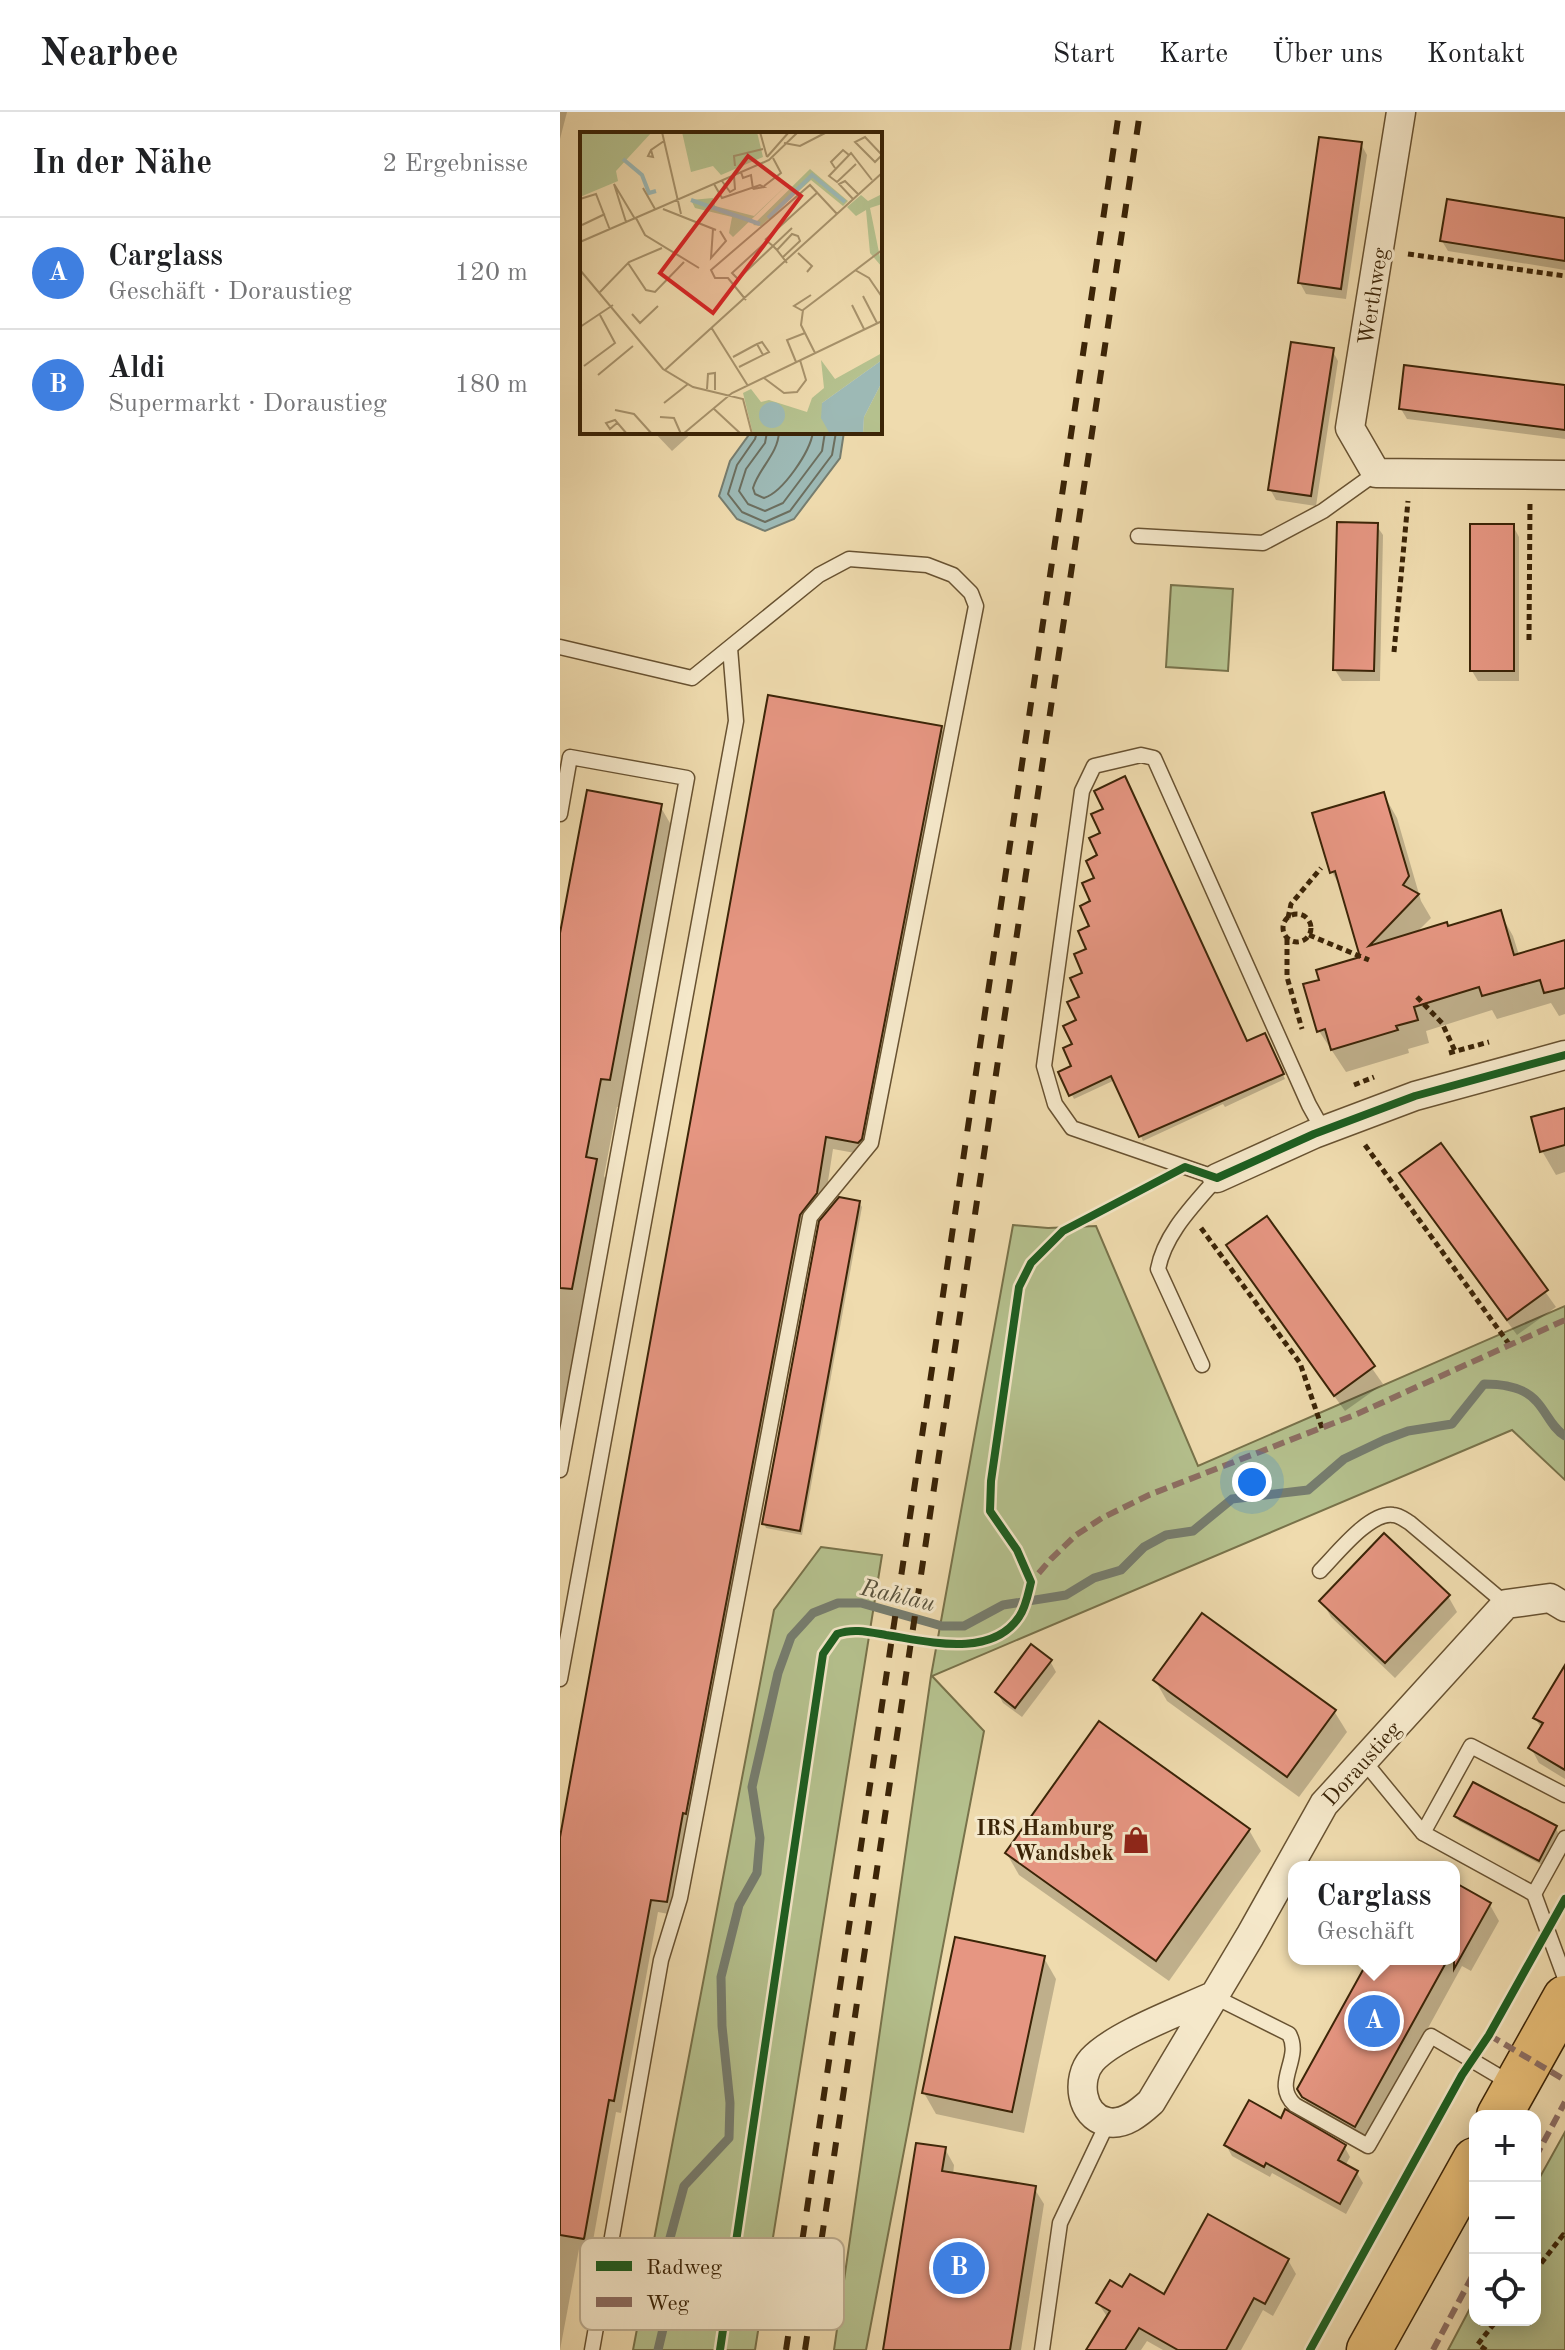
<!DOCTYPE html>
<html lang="de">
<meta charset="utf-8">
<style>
body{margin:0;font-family:"Old Standard TT",serif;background:#f2f2f2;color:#202124}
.controls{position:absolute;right:24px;bottom:24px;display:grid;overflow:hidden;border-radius:16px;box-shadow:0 4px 20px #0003}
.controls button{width:72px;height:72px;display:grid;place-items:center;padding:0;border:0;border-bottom:2px solid #e0e0e0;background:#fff;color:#202124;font:40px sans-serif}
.you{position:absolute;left:692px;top:1370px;width:28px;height:28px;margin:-20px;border:6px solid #fff;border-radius:50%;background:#1a73e8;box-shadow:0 0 0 12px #1a73e833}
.badge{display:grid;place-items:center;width:52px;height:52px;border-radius:50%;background:#8f2418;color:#fff;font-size:26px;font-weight:700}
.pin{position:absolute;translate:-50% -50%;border:4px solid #fff;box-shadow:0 2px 8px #0006}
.popup{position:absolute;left:728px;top:1749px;width:172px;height:104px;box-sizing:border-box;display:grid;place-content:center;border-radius:16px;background:#fff;filter:drop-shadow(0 2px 6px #0005);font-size:26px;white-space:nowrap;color:#757577}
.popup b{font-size:30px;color:#202124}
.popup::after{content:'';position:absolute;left:50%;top:100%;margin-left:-16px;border:16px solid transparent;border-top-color:#fff}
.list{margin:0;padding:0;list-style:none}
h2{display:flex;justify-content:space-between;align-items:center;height:104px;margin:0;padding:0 32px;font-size:34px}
h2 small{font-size:26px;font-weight:400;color:#757577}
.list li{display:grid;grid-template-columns:52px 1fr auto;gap:24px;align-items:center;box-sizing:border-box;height:112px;padding:0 32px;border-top:2px solid #e0e0e0}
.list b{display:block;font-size:30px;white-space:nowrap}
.list p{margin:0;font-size:26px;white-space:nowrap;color:#757577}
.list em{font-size:26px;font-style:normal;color:#757577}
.icon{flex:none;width:44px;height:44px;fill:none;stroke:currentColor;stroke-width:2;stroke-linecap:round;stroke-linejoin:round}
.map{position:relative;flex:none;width:1005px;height:2238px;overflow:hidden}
header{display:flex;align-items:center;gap:48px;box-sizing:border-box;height:112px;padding:0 40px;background:#fff;border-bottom:2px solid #e0e0e0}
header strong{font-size:38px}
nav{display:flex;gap:44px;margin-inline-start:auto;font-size:28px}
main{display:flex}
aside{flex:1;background:#fff}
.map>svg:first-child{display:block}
</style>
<header>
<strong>Nearbee</strong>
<nav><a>Start</a><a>Karte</a><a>Über uns</a><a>Kontakt</a></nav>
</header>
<main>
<aside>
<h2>In der Nähe<small>2 Ergebnisse</small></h2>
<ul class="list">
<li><span class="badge" style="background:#3f7fe0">A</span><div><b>Carglass</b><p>Geschäft · Doraustieg</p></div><em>120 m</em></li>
<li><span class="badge" style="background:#3f7fe0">B</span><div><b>Aldi</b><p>Supermarkt · Doraustieg</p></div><em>180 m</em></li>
</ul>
</aside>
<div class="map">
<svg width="1005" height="2238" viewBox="0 0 1005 2238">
<rect width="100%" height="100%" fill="#efdbae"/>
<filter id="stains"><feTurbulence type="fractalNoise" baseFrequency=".0025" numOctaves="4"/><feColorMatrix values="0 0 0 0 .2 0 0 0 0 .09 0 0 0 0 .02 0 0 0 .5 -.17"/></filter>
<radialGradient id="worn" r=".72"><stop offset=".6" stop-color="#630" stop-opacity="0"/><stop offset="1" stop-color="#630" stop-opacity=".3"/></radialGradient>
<g fill="#b5c18e" stroke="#78724a" stroke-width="2">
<polygon points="611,473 673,477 668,559 606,555"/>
<polygon points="453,1113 488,1116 536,1114 638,1354 1005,1194 1005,1368 952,1318 372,1564 424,1619 306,2238 274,2238 371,1564"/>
<polygon points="261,1435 322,1443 195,2238 73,2238 214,1498"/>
<polygon points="1005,2020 1005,2238 888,2238 915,2187 915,2208 975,2208 975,2074"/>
</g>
<polygon fill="#9db9b5" stroke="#767d6f" stroke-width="2" points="191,320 284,320 280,346 234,407 205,419 177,407 159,384 170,349"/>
<g fill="#0003">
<polygon points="0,0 7,0 0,27"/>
<polygon points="801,32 807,43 786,187 746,182 740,171"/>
<polygon points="1005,108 1005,158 888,139 882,129"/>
<polygon points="772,238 778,249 756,394 716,388 710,377"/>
<polygon points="1005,275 1005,327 847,307 841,297"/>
<polygon points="94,320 133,320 112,339"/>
<polygon points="816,413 823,423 820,569 782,569 775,558"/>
<polygon points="953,414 959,425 959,569 918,569 912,559"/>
<polygon points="381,616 389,630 306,1043 273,1037 264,1095 247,1117 114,1803 98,1800 61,2001 56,2000 31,2140 19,2137 0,2238 0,1736"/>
<polygon points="824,683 837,706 861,789 871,806 856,821 888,816 940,801 953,824 959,843 1005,830 1005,902 999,904 991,891 937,907 932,898 866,919 869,931 848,937 849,941 786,960 759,919 761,869 802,846 783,780 772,760"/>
<polygon points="100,694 117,723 66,996 57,995 44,1064 52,1078 0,1351 0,832"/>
<polygon points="522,886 687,932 707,928 725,967 665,995 663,992 583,1029 555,968 514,987 501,961 514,955"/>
<polygon points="1005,998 1005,1060 996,1063 982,1039"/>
<polygon points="881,1034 996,1195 957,1223 851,1078"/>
<polygon points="299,1091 302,1095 242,1423 206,1416 204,1411"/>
<polygon points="706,1106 823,1272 785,1299 678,1150"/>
<polygon points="888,1484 897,1500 835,1566 771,1505 762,1489"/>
<polygon points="490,1549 496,1560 462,1605 443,1591 437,1580"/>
<polygon points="595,1568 774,1599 787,1620 739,1685 607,1589"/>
<polygon points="1005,1573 1005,1667 979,1651 971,1636 982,1617 975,1606"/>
<polygon points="897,1704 996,1716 998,1721 982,1753 899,1709"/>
<polygon points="689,1718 701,1739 609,1869 459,1763 447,1742"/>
<polygon points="894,1773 930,1793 939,1809 911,1859 902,1854 805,2031 754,2002 739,1977 811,1847 894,1847"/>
<polygon points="484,1846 496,1867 464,2021 376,2002 364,1981"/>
<polygon points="666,2033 784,2034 790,2045 785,2054 797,2061 803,2071 786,2102 712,2061 710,2065 672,2044"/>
<polygon points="385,2037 394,2053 393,2063 474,2076 484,2092 461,2238 325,2238"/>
<polygon points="728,2148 736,2162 713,2204 703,2198 681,2238 603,2238 587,2229 581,2238 533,2238 548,2206 538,2191 562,2178 604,2185"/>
</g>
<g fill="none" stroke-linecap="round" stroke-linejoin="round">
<g stroke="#6c6e5e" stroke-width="2">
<polyline points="197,320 195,327 177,353 168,382 182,400 205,410 230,399 272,343 276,320"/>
<polyline points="207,320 205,331 186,357 179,379 188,392 205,399 223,391 262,339 265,320"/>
<path d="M219 320C218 342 199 356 193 376L195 382 204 386C223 380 250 340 253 320"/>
</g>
<path stroke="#767d6f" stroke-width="9" d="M98 2238 103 2217 100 2163 124 2074 169 2026 170 1991 162 1914 161 1865 179 1793 197 1761 200 1726 192 1675 218 1561 231 1525 253 1501 278 1491H301L382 1514H404L443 1493 506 1483 534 1466 561 1458 584 1435 606 1423 633 1419 672 1387 748 1378 784 1347 824 1328 848 1319 892 1312 924 1272C942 1272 965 1275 977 1290 987 1301 992 1316 1005 1324"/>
</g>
<g fill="#e69682" stroke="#3b2407" stroke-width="2">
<polygon points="759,25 802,30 781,177 738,171"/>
<polygon points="887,87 1005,106 1005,149 880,129"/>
<polygon points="731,230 774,236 751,384 708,378"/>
<polygon points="844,253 1005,273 1005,318 839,297"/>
<polygon points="777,410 818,411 814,559 773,558"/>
<rect x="910" y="412" width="44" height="147"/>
<polygon points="208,583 382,614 302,1027 298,1031 266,1025 257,1081 240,1103 126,1702 123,1701 107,1790 91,1788 54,1989 49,1988 24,2127 0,2123 0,1725"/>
<polygon points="565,664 687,929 705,921 724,962 579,1025 551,964 509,984 498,960 511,954 503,936 512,932 503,914 516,908 507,890 519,885 510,866 522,861 514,842 526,837 518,819 529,814 520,794 530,789 522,771 534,766 526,749 537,743 529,726 540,721 531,702 543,697 534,679"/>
<polygon points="27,678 102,692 50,968 41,967 26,1045 37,1047 12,1177 0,1176 0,821"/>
<polygon points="824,680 849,764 843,773 859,782 809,834 887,810 888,814 941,798 954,843 1005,828 1005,876 984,881 980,868 922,884 919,875 854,895 858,908 836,914 838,918 771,938 765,917 757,920 743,872 759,868 756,858 800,845 775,759 770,761 752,701"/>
<polygon points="1005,996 1005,1033 980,1040 971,1005"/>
<polygon points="881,1031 988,1178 947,1208 839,1061"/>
<polygon points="279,1085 300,1089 240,1419 202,1412 259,1109"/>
<polygon points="707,1104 815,1254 774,1284 666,1133"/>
<polygon points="824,1421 890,1483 825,1551 759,1489"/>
<polygon points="642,1501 776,1598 727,1665 593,1568"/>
<polygon points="471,1532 492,1548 455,1596 435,1580"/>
<polygon points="1005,1553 1005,1658 968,1636 983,1611 973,1606"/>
<polygon points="539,1609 690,1717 596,1849 445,1741"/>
<polygon points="913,1670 997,1714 979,1749 894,1704"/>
<polygon points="894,1770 931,1791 894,1857"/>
<polygon points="395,1825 485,1844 452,2000 362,1981"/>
<polygon points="809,1847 888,1847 795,2015 742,1985 737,1977"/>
<polygon points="689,1988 721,2006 725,1997 786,2033 778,2048 798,2059 780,2092 706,2051 704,2055 664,2033"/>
<polygon points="356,2031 386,2035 382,2059 476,2074 450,2238 323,2238"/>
<polygon points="648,2102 729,2147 705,2192 694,2186 666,2238 618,2238 579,2216 565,2238 526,2238 550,2199 536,2191 550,2168 562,2175 570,2162 604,2182"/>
</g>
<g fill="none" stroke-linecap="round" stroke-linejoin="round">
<g stroke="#685231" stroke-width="17">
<g id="lane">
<polyline points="578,424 703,431 763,399 816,361"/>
<polyline points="0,535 132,566 259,463 289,447 367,453 393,463 411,481 416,494 311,1031 250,1105 120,1786 101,1848 32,2238"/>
<polyline points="0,702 10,645 127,666 0,1358"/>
<path d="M642 1253 598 1157C605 1121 634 1093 657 1066L512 1016 495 992 484 954 522 679 534 654 581 643 594 646 749 993 763 1018"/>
<path d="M760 1459C776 1443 809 1400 833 1403 839 1403 845 1408 850 1411L946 1492"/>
<polyline points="0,1567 176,609 170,536"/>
<polyline points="803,1648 863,1721"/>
<polyline points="1005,1683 911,1634 863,1721 974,1782 1005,1866"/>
<polyline points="974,1782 1005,1726"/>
<path d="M653 1884 729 1922C743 1947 711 1971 735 1993L808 2034 871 1924 952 1972"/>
<polyline points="482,2238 500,2111 548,2010"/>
</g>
</g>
<g stroke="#685231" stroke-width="31">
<g id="street">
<polyline points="841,0 790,316 816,361 1005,363"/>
<polyline points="657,1066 754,1022 855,984 1005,943"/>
<path d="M653 1884C621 1899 555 1923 532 1948 516 1966 520 2004 547 2010 564 2014 580 2000 591 1990L690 1824 764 1692 946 1492 990 1486 1005 1495"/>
</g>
</g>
<g stroke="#3b2407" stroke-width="47">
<g id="primary">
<polyline points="939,2004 1005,1886"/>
<polyline points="809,2238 915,2048"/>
</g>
</g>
<g stroke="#3b2407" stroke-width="5" stroke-dasharray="6 4" stroke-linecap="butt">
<polyline points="848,142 1005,164"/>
<polyline points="969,528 970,389"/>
<polyline points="834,540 848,389"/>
<circle cx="737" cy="816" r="14"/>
<polyline points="728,806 731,792 761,756"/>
<polyline points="749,823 809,848"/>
<polyline points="727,827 727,865 742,917"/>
<polyline points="857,885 882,911 895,939"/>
<polyline points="889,941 929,930"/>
<polyline points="794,973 814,965"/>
<polyline points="805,1033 949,1232"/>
<polyline points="641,1116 740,1251 762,1316"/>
<polyline points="975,2159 1003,2123 1005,2125"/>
<polyline points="926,2238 918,2232 937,2208"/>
</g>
<use href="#lane" stroke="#f5e8ca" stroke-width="14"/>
<use href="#street" stroke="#f5e8ca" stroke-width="28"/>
<use href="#primary" stroke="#e8be77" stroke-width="44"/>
<g stroke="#3b2407" stroke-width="6" stroke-dasharray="14 14" stroke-linecap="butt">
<polyline points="226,2238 559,0"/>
<polyline points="245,2238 580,0"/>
</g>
<g stroke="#8d6e63" stroke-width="6" stroke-dasharray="12 6" stroke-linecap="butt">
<polyline points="469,1476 471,1470 491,1447 516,1423 542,1406 589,1383 797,1302 1005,1208"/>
<polyline points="929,1923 1005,1968"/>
<polyline points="975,2046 1005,1990"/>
<polyline points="873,2238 915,2159"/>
</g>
<g stroke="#f5e8ca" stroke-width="13">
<g id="cycleway">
<path d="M160 2238 263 1542 277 1522C293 1516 309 1520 326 1523 366 1529 431 1547 459 1505 466 1495 468 1482 471 1470L457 1438 430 1399 431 1369 459 1175 471 1151 503 1119 625 1055 657 1066 754 1022 855 984 1005 943"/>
<polyline points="750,2238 902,1963 929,1923 1005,1787"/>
</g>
</g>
<use href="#cycleway" stroke="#1b5e20" stroke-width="8"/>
</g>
<defs>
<g id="shop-bare" transform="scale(2.16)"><path d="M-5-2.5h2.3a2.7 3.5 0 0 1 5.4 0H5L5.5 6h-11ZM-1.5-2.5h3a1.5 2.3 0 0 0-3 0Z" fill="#8f2418" stroke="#f5e8ca" stroke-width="2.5" paint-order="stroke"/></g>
</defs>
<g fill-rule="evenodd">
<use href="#shop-bare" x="576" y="1728"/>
</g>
<g text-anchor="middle" stroke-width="6" stroke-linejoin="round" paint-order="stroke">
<g font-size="22" fill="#3b2407" stroke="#f5e8ca">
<text transform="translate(812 184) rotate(-81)" y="8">Werthweg</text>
<text transform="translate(801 1651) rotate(-48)" y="8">Doraustieg</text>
</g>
<g font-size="22" font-weight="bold" fill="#3b2407" stroke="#f5e8ca" text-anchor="end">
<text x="554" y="1723">IRS Hamburg<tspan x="554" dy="25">Wandsbek</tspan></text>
</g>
<g font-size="24" font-style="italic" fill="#58513b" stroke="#f5e8ca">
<text transform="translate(338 1483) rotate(13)" y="8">Rahlau</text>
</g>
</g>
<g transform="translate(20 20)">
<rect width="302" height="302" fill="#efdbae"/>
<path d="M0 0H72L36 39 38 49 0 65ZM102 0H177L183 25 141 43 133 34 111 40ZM230 37 268 69 263 74 231 48 181 94 173 93ZM211 49 175 84 153 105 149 101 152 85 115 76 111 68 133 66 135 74 174 84ZM302 62V72L290 76 302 135 290 121 286 78 276 84 267 75 281 63 288 69ZM302 221V228L242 271 250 302H173L163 261 171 257 181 270 189 268 227 280 232 266 244 256 241 228 255 247ZM302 250V302H283L284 285Z" fill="#b5c18e"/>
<path d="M302 228V250L284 285 283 302H250L241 286 242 271ZM179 283a13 13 0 1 1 26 0a13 13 0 1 1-26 0Z" fill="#9db9b5"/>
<path fill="none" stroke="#9db9b5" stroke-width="4" d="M43 27 62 43 69 61 76 59M111 68 180 92M188 86 232 43 265 70"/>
<path fill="none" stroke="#a7926b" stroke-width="2" d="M82 0 101 82M180 0 187 25M204 11 220 14 247 0M71 18 73 25 68 24 71 18 84 9M302 23 285 5 275 10 295 30 302 23M187 25 209 0M276 32 257 50 249 44 271 21 292 48M155 34 154 24 183 17M255 36 251 30 263 18 269 23M161 40 163 46 171 43 173 57M142 49 150 60 155 57 154 44M134 52 142 66 180 53 184 55 173 57M184 54 201 41 193 26M63 56 75 77M0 67 16 62 30 98M273 67 259 52 265 49 278 62M83 77 136 98M56 86 65 103 119 136M46 90 34 52 55 87M2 93 25 82M133 97 131 126 146 109 140 99M185 108 238 60M0 110 189 28 218 0M197 118 193 114 158 147 152 141 187 109 193 114 212 96M218 121 232 134 227 140M203 125 220 109 218 104 212 102 197 118 207 131M48 131 66 158 75 160 104 130M0 138 83 237 113 255 163 267 172 302M275 138 289 146 302 165M20 160 49 130 82 116M283 164 297 191M166 168 148 146H135L131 138 230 53 257 82M272 173 284 197M223 179 214 174 231 163M52 182 60 191 78 174M0 195 33 173M131 195 168 254M235 221 221 193 223 178 302 118M153 225 177 212M216 230 207 208 225 201M4 234 35 211 20 183M159 235 189 220 182 210 177 212 183 223M85 238 302 41M18 243 53 214M184 246 204 261 217 260 226 248 220 228M127 257 128 242 135 241V258M84 271 108 252M133 276 161 302M35 278 54 282 72 302M80 285 94 286 101 302M37 291 30 297 26 291 35 288 47 302M103 302 152 261 302 189"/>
<path fill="#d62828" fill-opacity="0.15" stroke="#d62828" stroke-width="4" d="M168 24 221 64 133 181 80 141Z"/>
<rect width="302" height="302" fill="none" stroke="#3b2407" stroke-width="4"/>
</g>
<rect x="20" y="2126" width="264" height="92" rx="12" fill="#f5e8ca" stroke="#bdad90" stroke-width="2"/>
<rect x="36" y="2149" width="36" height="10" fill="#1b5e20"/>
<rect x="36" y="2185" width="36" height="10" fill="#8d6e63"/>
<g font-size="22" fill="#3b2407">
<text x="86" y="2162">Radweg</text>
<text x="86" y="2198">Weg</text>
</g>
<rect width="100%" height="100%" filter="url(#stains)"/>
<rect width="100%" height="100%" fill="url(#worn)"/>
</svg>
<div class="controls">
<button>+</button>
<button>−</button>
<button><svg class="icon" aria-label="locate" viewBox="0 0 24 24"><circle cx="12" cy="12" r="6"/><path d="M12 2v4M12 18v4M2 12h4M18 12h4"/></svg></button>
</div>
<div class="you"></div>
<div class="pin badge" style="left:814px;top:1909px;background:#3f7fe0">A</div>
<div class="popup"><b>Carglass</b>Geschäft</div>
<div class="pin badge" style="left:399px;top:2156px;background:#3f7fe0">B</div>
</div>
</main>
